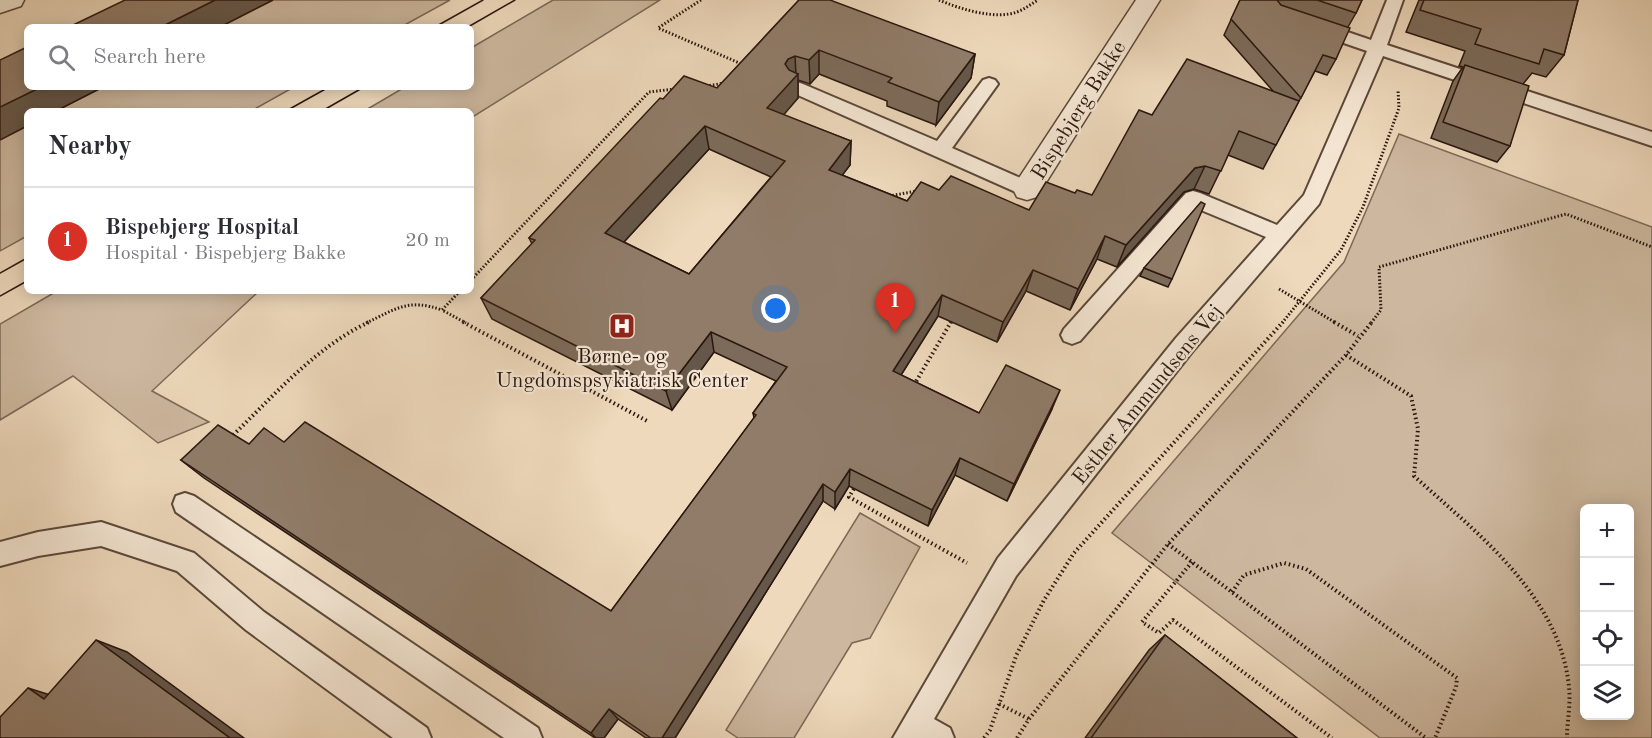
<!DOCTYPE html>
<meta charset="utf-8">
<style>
body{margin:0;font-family:"Old Standard TT",serif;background:#f2f2f3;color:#2b2b33}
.controls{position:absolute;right:18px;bottom:18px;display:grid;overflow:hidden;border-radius:9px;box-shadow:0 3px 15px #0003}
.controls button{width:54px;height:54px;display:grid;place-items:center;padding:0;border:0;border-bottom:2px solid #e1e1e2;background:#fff;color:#2b2b33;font:30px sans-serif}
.you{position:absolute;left:776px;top:309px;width:21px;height:21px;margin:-15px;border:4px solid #fff;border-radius:50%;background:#1a73e8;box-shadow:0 0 0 9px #1a73e833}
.badge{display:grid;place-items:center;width:39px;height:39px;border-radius:50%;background:#d93025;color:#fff;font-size:20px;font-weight:700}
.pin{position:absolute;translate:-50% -50px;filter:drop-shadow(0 2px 3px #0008)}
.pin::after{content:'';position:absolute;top:32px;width:21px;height:18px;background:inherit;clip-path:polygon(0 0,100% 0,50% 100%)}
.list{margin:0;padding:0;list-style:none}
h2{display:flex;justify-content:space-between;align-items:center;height:78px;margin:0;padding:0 24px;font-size:26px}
h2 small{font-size:20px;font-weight:400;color:#7c7c81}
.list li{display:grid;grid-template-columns:39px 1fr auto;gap:18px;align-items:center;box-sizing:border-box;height:108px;padding:0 24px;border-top:2px solid #e1e1e2}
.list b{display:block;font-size:22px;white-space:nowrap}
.list p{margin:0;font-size:20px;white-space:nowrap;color:#7c7c81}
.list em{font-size:20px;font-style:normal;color:#7c7c81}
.icon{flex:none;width:33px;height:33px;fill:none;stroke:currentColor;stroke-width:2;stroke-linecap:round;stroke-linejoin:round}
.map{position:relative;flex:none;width:1652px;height:738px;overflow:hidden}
.search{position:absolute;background:#fff;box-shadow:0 3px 15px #0003;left:24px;top:24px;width:450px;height:66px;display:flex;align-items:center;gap:15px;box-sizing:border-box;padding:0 21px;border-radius:9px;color:#7c7c81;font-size:22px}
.panel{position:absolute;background:#fff;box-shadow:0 3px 15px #0003;left:24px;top:108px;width:450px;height:186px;border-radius:9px}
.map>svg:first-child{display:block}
</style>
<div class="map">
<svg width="1652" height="738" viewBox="0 0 1652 738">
<rect width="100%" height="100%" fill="#eed9bc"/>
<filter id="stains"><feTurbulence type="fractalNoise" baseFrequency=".00333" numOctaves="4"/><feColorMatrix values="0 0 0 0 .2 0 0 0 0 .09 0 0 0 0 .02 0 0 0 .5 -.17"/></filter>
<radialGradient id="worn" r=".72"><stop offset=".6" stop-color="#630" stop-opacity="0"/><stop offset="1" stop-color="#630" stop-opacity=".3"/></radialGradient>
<g fill="#cdb89f" stroke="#7c6857" stroke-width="1.5" fill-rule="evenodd">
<polygon points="273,0 450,0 401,27 220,27"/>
<polygon points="553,0 660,0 471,118 471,111 364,111 405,87 471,87 471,48"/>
<polygon points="103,87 294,87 251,111 56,111"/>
<polygon points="27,126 27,236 0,251 0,140"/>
<path d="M1399 134 1652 227V738H1380L1112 533 1344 262ZM1584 508H1630V716H1584Z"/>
<polygon points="57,291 259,291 152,391 209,422 158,443 73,376 0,420 0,324"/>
<polygon points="860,513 920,547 870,638 852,643 794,738 738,738 726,730"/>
</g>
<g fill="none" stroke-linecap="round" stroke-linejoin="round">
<g stroke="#5b483a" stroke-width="4">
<g id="service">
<polygon points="1387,0 1403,0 1387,45 1652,132 1652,146 1383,56 1319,204 1192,352 1016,576 934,719 950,728 954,738 893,738 998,558 1176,338 1266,237 1196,208 1080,341 1072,344 1064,341 1061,335 1064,329 1186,193 1193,191 1200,193 1277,225 1304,195 1367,51 1312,32 1309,28 1312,24 1318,22 1371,40"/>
<polygon points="989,78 995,80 998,84 952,148 1034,184 1037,189 1034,194 1027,196 1020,194 791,92 788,88 791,84 797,82 803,84 937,141 983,80"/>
<polygon points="185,493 194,496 538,728 542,738 504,738 176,512 173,504 176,496"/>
<polygon points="101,522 194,553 264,612 427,728 431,738 393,738 246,630 177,571 101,546 38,556 0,566 0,542 38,532"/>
</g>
</g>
<g stroke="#5b483a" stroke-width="3">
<polygon id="minor" points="1136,0 1160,0 1037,197 1027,200 1017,197 1013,189 1017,181"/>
</g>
<g stroke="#5b483a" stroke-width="3">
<polygon id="tertiary" points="0,0 24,0 21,6 0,13"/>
</g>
<g stroke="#2a170f" stroke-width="3" stroke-dasharray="1.5 2" stroke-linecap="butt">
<polyline points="701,0 658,28 744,65"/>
<path d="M939 0C960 9 995 20 1017 12 1025 9 1031 4 1038 0"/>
<polyline points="706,86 725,83"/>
<polyline points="889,196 917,191"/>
<polyline points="471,280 649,92 675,89"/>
<polyline points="1279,289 1336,323"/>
<polyline points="460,291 442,310 466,323"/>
<path d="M366 323C396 309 408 298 442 310"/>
<polyline points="950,323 952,319"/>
<polyline points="1282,323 1341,250 1363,207 1399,108 1398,90"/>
<polyline points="1371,323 1381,310 1379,267 1566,214 1652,247"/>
</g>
<g stroke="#2a170f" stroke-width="4" stroke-dasharray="1.5 3" stroke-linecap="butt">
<polyline points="463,322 649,422"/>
<polyline points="1334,322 1358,336"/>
<path d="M1346 355 1411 396 1418 429 1414 476C1477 533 1560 596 1569 687 1571 704 1567 721 1567 738"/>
<polyline points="914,385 951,322"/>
<path d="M230 438C273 397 314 348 369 322"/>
<polyline points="856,485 849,497 967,563"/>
<polyline points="1168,544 1426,738"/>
<polyline points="1192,562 1142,622 1159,633 1173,620 1332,738"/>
<polyline points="1232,592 1244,575 1284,563 1306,569 1457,678 1456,687 1435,738"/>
<polyline points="999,704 1029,719"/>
<polyline points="984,738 990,730 1016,656 1044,600 1074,553 1283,322"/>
<polyline points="1017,738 1029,719 1168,544 1346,355 1372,322"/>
</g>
<use href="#service" fill="#f4e6d3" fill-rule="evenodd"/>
<use href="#minor" fill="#f4e6d3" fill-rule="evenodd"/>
<use href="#tertiary" fill="#f4e6d3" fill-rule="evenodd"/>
<g stroke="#2a170f" stroke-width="1.5">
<polyline points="435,27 483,0"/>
<polyline points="468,27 515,0"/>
<polyline points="286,111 329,87"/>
<polyline points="322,111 364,87"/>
<polyline points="0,273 27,258"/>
<polyline points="0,296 27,281"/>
</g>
</g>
<g fill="#7c6b5a" stroke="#2a170f" stroke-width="1.5" fill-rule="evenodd">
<path d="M799 0 975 54 971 78 936 125 887 106V101L819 74 810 84 798 80V98L783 115 851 141 850 165 842 175 907 201 939 190 1029 210 1075 193 1092 195 1152 115 1273 91 1224 35 1240 0H1362L1356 13 1348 27 1336 59 1327 75 1315 71 1263 169 1228 155 1209 194 1194 189 1184 192 1117 267 1097 259 1070 310 1026 291 997 342 938 316 901 375 979 413 1052 409 1007 501 955 475 928 526 849 486 835 509 823 501 675 738H646L618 719 604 738H595L204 478 181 460 249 444 284 442 611 611 754 418 753 413 776 381 714 352 672 410 492 319 481 298 532 244 529 238 663 99 717 88ZM709 149 771 177 689 274 624 242Z"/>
<polygon points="1419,0 1578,0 1564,55 1546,77 1532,73 1523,84 1510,146 1497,162 1431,138 1453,81 1463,67 1459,66 1465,51 1406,32"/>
<polygon points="1144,268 1172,279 1168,287 1140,276"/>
<polygon points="1165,635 1297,738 1085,738 1149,650"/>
</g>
<g fill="#65574a" stroke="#2a170f" stroke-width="1.5">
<polygon points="215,0 273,0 220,27 161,27"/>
<polygon points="819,50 819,74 810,84 809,60"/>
<polygon points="975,54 971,78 936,125 939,102"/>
<polygon points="795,56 796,75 798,74 798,98 769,132 767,108 785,64 788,59"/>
<polygon points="41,87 103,87 56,111 27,111 27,126 0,140 0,107"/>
<polygon points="705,126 709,149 612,255 605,233"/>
<polygon points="851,141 850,165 829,193 829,170"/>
<polygon points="1205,166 1194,189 1184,192 1117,267 1126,245 1195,168"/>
<polygon points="1105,236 1097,259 1070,310 1078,289"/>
<polygon points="1033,270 1026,291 997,342 1003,322"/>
<polygon points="942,295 938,316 891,391 893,371"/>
<polygon points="711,332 714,352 672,410 666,391"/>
<polygon points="1060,390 1052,409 1007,501 1014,484"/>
<polygon points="960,458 955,475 928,526 932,510"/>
<polygon points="850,469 849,486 835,509 835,492"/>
<polygon points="823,484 823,501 675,738 662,738"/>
<polygon points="96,640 127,652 244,738 230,738"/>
<polygon points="28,688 63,699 44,699"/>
<polygon points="609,709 618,719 604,738 596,738 591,733"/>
</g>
<g fill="#907c69" stroke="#2a170f" stroke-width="1.5" fill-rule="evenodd">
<polygon points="125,0 215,0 161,27 69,27"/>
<path d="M799 0H830L975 54 939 102 888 82 892 78 819 50 809 60 795 56 788 59 785 64 789 70 798 74 767 108 851 141 829 170 907 201 921 182 939 190 951 176 1029 210 1046 182 1075 193 1077 190 1092 195 1139 110 1152 115 1187 59 1299 101 1276 145 1239 131 1221 171 1205 166 1195 168 1126 245 1105 236 1078 289 1033 270 1003 322 942 295 893 371 979 413 1006 365 1060 390 1014 484 960 458 932 510 850 469 835 492 823 484 662 738H651L609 709 591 733 181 460 218 425 249 444 264 428 284 442 305 422 611 611 756 415 753 413 787 367 711 332 666 391 481 298 535 240 529 238 660 98 663 99 684 76 717 88ZM705 126 785 161 689 274 605 233Z"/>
<polygon points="1240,0 1277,0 1281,5 1350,28 1336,59 1323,55 1301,98 1231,19"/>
<polygon points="1317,0 1362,0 1356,13"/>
<polygon points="1424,0 1578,0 1564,55 1544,49 1539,64 1475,44 1481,29 1420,10"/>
<polygon points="27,47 27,87 41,87 0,107 0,60"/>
<polygon points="1465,65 1529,86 1510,146 1443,122"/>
<polygon points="1201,202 1205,204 1172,279 1144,268"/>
<polygon points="1165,635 1297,738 1091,738"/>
<polygon points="96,640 230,738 0,738 0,717 28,688 44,699"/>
</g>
<defs>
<g id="hospital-square" transform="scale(1.35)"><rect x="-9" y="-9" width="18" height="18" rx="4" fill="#8f2418" stroke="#f4e6d3"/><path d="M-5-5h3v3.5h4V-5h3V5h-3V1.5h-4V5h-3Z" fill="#fff"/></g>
</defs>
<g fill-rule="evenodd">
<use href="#hospital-square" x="622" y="326"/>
</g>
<g text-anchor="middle" stroke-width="4.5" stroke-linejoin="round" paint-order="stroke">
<g font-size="21" fill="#2a170f" stroke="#f4e6d3">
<text transform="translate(1078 110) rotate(-58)" y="7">Bispebjerg Bakke</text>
<text transform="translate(1147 394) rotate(-51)" y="7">Esther Ammundsens Vej</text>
</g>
<g font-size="21" fill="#2a170f" stroke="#f4e6d3">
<text x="622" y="363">Børne- og<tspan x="622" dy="24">Ungdomspsykiatrisk Center</tspan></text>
</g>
</g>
<rect width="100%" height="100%" filter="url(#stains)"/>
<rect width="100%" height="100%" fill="url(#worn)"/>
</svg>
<div class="controls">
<button>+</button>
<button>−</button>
<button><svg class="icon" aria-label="locate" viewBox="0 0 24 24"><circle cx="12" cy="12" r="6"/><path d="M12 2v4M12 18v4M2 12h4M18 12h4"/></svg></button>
<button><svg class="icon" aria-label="layers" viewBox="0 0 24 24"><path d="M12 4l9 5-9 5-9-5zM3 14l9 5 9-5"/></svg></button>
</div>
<div class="you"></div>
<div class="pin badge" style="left:895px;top:333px">1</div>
<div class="search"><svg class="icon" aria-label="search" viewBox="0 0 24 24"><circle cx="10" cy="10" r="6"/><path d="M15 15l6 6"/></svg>Search here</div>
<section class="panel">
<h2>Nearby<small></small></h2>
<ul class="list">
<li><span class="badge">1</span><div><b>Bispebjerg Hospital</b><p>Hospital · Bispebjerg Bakke</p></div><em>20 m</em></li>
</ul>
</section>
</div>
